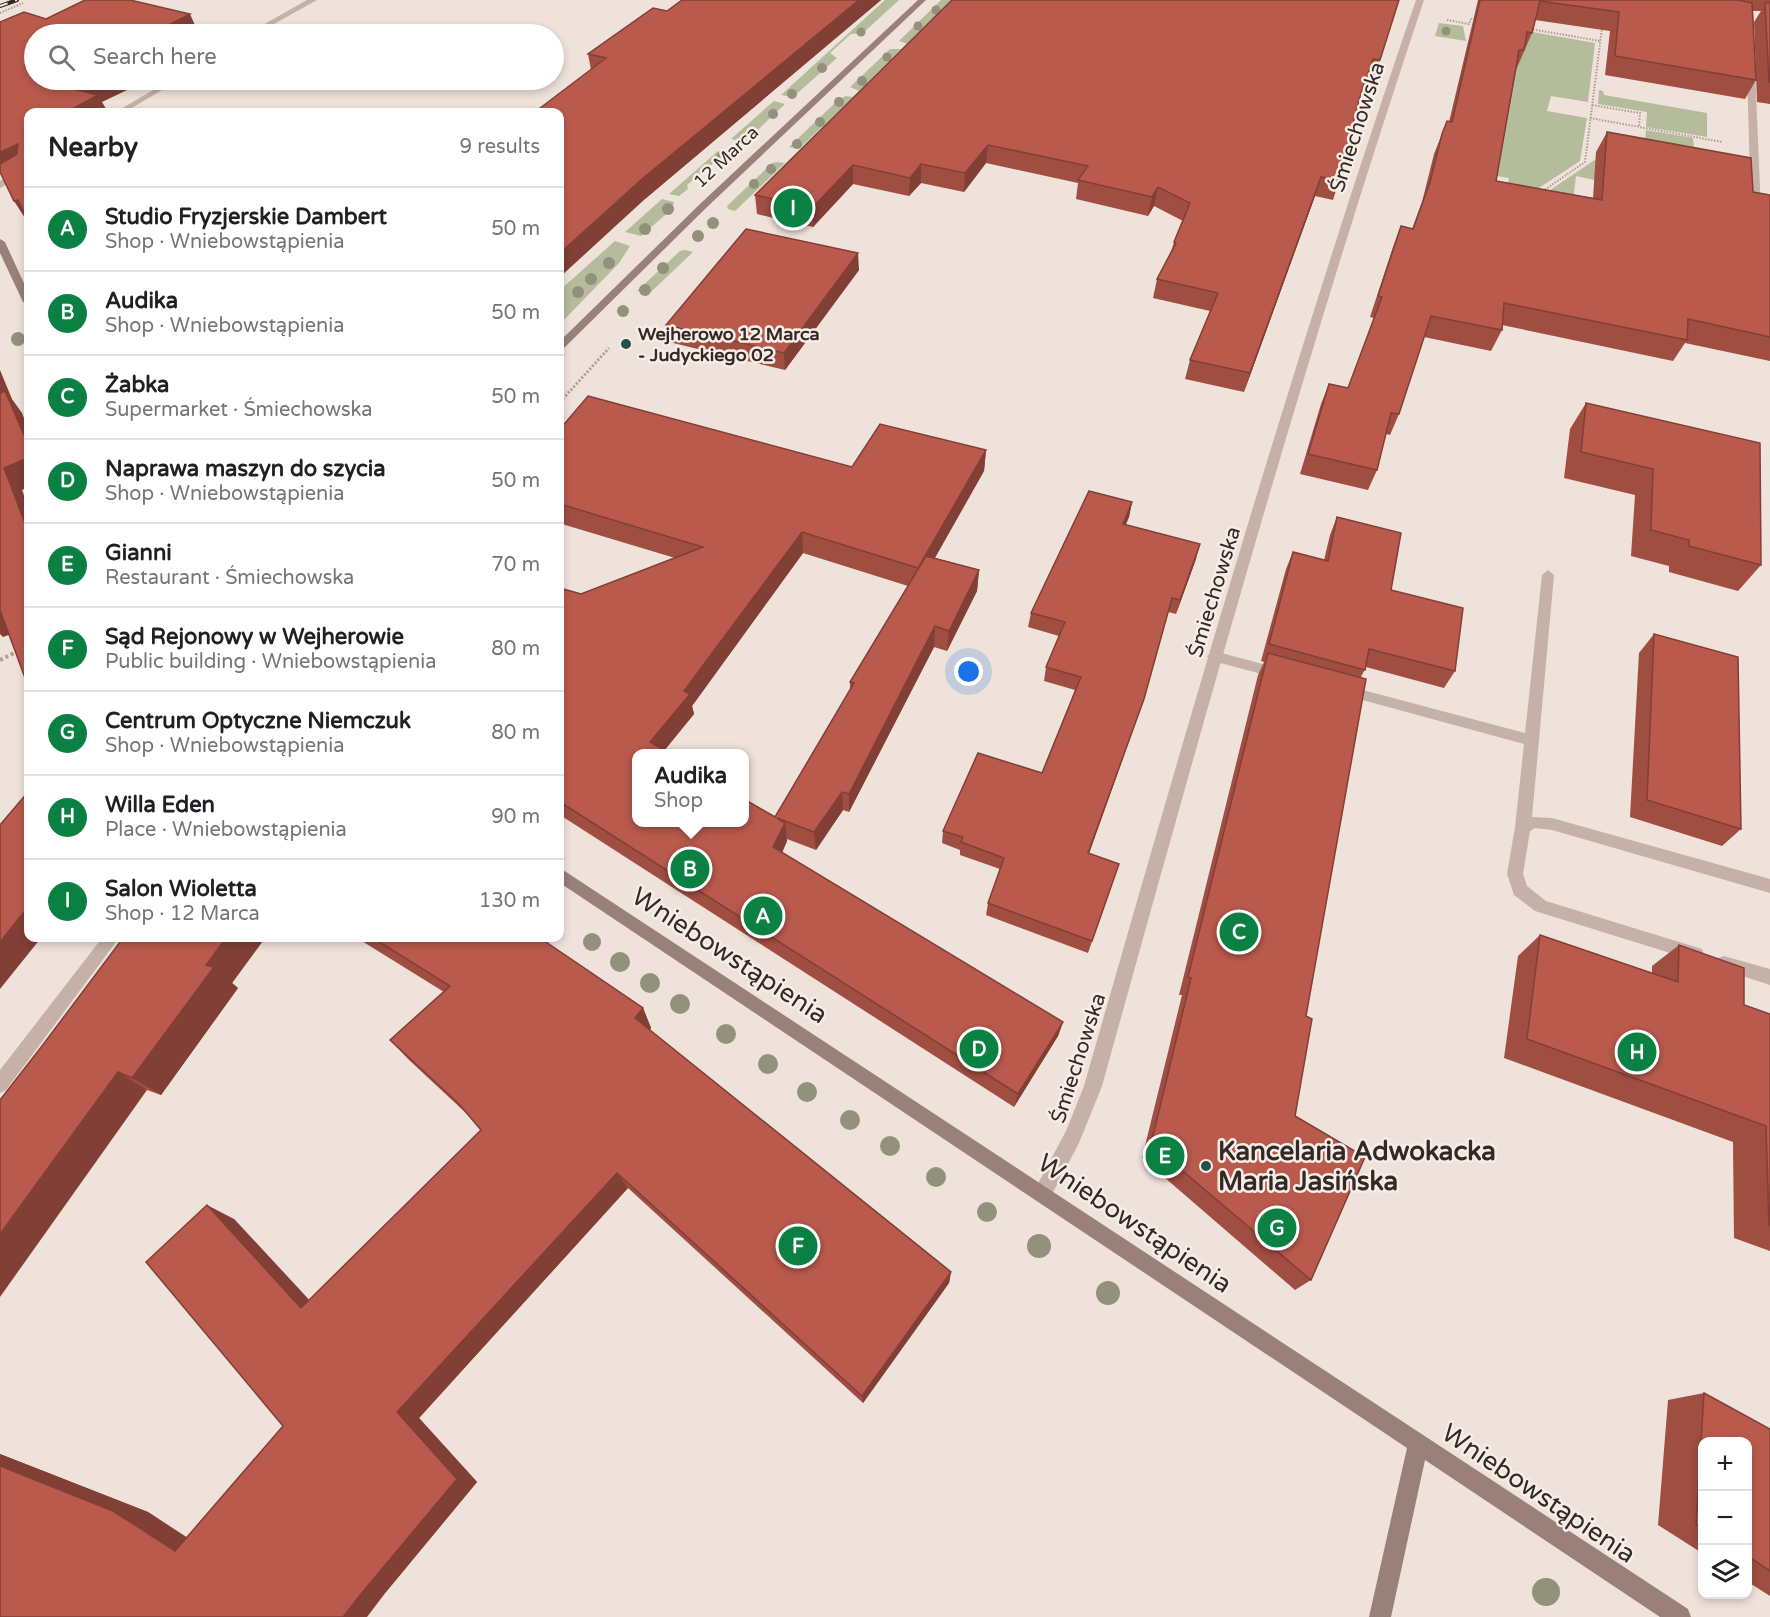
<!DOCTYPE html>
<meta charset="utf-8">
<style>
body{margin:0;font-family:"Varela Round",sans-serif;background:#f2f2f2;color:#202124}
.controls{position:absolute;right:18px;bottom:18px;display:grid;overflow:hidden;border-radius:12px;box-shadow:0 3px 9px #0003}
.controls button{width:54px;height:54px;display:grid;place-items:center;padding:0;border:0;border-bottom:2px solid #e0e0e0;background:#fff;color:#202124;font:30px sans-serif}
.you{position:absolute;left:969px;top:672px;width:21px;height:21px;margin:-15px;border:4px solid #fff;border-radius:50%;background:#1a73e8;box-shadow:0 0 0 9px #1a73e833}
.badge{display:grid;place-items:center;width:39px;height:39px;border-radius:50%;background:#0b8043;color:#fff;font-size:20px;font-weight:700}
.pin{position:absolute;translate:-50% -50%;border:3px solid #fff;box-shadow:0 2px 6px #0006}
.popup{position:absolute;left:632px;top:749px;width:117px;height:78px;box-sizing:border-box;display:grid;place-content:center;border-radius:12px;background:#fff;filter:drop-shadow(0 2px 4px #0005);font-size:20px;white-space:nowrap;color:#757577}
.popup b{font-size:22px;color:#202124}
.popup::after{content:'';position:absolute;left:50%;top:100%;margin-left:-12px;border:12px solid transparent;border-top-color:#fff}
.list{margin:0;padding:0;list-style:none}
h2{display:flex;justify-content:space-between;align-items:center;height:78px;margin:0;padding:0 24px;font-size:26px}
h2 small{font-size:20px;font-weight:400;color:#757577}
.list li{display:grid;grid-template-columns:39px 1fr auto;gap:18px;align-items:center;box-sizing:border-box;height:84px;padding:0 24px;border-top:2px solid #e0e0e0}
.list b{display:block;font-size:22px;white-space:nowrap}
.list p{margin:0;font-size:20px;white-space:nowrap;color:#757577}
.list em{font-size:20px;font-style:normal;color:#757577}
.icon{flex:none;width:33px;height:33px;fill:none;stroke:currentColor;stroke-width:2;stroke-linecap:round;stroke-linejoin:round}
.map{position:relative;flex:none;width:1770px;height:1617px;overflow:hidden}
.search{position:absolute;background:#fff;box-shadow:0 3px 9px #0003;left:24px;top:24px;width:540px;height:66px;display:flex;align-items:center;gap:15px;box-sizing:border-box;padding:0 21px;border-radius:33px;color:#757577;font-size:22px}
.panel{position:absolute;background:#fff;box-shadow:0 3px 9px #0003;left:24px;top:108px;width:540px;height:834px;border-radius:12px}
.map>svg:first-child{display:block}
</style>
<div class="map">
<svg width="1770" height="1617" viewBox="0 0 1770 1617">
<rect width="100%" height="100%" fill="#efe2da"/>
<g fill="#b5bc9c">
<polygon points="885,0 899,0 863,33 851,34 830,53 837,58 793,97 781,95"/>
<polygon points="941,0 952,0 907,44 899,41"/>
<polygon points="1476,22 1595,43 1588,102 1551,96 1547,111 1587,118 1580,161 1504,211 1509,178 1479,173"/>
<polygon points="1439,23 1463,26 1466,41 1435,36"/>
<polygon points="890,49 901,49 859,91 850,87"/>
<polygon points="1599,90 1603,91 1604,95 1707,113 1707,137 1646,127 1647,112 1598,104"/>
<polygon points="846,96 853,97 799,149 789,147 838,100"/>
<polygon points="774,101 785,104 745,142 731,139"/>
<polygon points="1646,130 1693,138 1694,148 1645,139"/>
<polygon points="718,151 734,154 715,162 687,185 688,189 679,196 669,194"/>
<polygon points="1596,159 1740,212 1576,176 1570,226 1525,207"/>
<polygon points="777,162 785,163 735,211 728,209 727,206 772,163"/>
<polygon points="662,199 674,202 672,209 641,236 625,232"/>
<polygon points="615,241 630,246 619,263 560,324 560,290"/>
<polygon points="685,250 693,252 651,292 637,291 680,251"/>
</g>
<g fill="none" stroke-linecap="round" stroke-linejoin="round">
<g stroke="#b19b92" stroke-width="2" stroke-dasharray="1.5 1.5" stroke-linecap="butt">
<polyline points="0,13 23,3"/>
<polyline points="1447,20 1469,24 1471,19 1478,21"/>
<polyline points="1530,29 1600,41"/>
<polyline points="1592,105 1640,113 1639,127"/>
<polyline points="1590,118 1722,142"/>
<polyline points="1540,193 1585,162 1602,28"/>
</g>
<polyline stroke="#b19b92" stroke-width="3" stroke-dasharray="2 2" stroke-linecap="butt" points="560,402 609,348"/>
<polyline stroke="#b19b92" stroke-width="4" stroke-dasharray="3 3" stroke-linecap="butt" points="0,660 28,646"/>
<g fill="#c5b1a7" fill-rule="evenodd">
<polygon points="1548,570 1554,575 1532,817 1552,818 1770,879 1770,893 1552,830 1535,828 1530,831 1523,874 1527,886 1546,901 1702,949 1704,954 1702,959 1696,961 1535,911 1514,895 1507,874 1515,827 1524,744 1344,695 1337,690 1344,685 1525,733 1542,575"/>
<polygon points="1214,651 1285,670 1287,674 1280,679 1209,660 1207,656"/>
<polygon points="1724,956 1770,969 1770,985 1718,968 1716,963 1718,958"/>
</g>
<g fill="#c5b1a7" fill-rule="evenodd">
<polygon points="307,0 317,0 256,34 247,34"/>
<path d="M1416 0H1424C1304 358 1203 722 1102 1086L1079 1143 1049 1200 1042 1202 1035 1200 1033 1193 1066 1131 1084 1086C1188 722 1293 358 1416 0Z"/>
<polygon points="1751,68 1755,70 1761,211 1756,214 1751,211 1747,70"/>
<polygon points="170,80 179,80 125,112 116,112"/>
<polygon points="28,165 28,172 0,188 0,181"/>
<polygon points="102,938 119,938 6,1090 0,1093 0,1070"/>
</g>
<g fill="#998179" fill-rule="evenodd">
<polygon points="918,0 926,0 706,208 564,348 560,349 560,341 700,204"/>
<polygon points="0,239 5,242 28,292 28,305 23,302 0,253"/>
<polygon points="560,868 1688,1609 1691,1617 1660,1617 1425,1460 1391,1617 1369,1617 1407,1448 560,883"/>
</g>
<g stroke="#332927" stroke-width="4">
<polyline id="rail" points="0,6 17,0"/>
</g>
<use href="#rail" stroke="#f7ede6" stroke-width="2" stroke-dasharray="8" stroke-linecap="butt"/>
</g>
<g fill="#92917b">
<circle cx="936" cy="10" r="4.5"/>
<circle cx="918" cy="26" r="4.5"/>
<circle cx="1446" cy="31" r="4.5"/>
<circle cx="861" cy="32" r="4.5"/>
<circle cx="887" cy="57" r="4.5"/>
<circle cx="822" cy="68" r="5"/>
<circle cx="862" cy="81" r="5"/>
<circle cx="792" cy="94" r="5"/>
<circle cx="839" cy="102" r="5"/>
<circle cx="773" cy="114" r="5"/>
<circle cx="820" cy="122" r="5"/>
<circle cx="797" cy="144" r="5"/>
<circle cx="722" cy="156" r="5"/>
<circle cx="771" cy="169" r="5"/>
<circle cx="754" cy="184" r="5"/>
<circle cx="668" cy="209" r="6"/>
<circle cx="713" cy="223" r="6"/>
<circle cx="645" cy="229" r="6"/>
<circle cx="698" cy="236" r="6"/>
<circle cx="609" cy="263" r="6"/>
<circle cx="663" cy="268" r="6"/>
<circle cx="591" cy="279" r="6"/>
<circle cx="645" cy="290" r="6"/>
<circle cx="578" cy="292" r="6"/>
<circle cx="623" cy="311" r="6"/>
<circle cx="18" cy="339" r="7"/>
<circle cx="592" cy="942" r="9"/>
<circle cx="620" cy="962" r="10"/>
<circle cx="650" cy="983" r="10"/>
<circle cx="680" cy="1004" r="10"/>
<circle cx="726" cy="1034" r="10"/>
<circle cx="768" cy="1064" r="10"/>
<circle cx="807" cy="1092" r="10"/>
<circle cx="850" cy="1120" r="10"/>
<circle cx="890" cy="1146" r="10"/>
<circle cx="936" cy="1177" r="10"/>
<circle cx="987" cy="1212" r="10"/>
<circle cx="1039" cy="1246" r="12"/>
<circle cx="1108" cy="1293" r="12"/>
<circle cx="1546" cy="1592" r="14"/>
</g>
<g fill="#a04d42" fill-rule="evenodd">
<polygon points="682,0 881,0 645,199 591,70 588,54 667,11"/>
<polygon points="952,0 1380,60 1374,78 1367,77 1360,97 1349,139 1352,140 1333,200 1315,196 1244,392 1185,379 1190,360 1210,311 1153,298 1157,279 1171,252 1174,242 1183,221 1154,206 1148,216 1076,199 1078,183 986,163 964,192 921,183 909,196 853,184 813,227 757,214 755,195"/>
<polygon points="1478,0 1770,0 1770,104 1757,102 1754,22 1761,11 1753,11 1756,80 1745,99 1605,75 1610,31 1535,20 1532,33 1516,70 1496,181 1593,198 1596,152 1607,132 1753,192 1770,195 1770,361 1685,343 1673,361 1502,325 1502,330 1491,351 1424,337 1399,414 1390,435 1386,434 1377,470 1368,490 1300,474 1321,404 1329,384 1348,388 1374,318 1370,317 1393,247 1401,226 1412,229 1422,202 1434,154 1447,121 1449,122"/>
<polygon points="859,270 785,370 669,342 666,325"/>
<polygon points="1586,403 1761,565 1738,591 1669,572 1669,566 1631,556 1635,495 1564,478 1570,429"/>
<path d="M560 429 852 467 986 450 984 471 935 558 979 570 977 591 947 651 934 647 849 812 843 810 816 850 787 839V841L782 853 1063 1022 1058 1036 1014 1107 560 815V588L581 594 675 558 562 524 560 528ZM803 553 908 586 850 682V690L775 817 664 751 694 714 692 706Z"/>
<polygon points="1132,502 1129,517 1125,525 1196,559 1176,614 1168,612 1139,713 1089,854 1119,864 1088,953 986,915 988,903 1000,869 960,855 960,850 942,843 943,831 1042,773 1075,690 1044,681 1046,667 1059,636 1028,627 1031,613"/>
<polygon points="1337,517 1391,590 1455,671 1444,688 1366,667 1361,677 1306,1016 1295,1116 1311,1280 1295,1290 1142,1158 1182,995 1179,995 1258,675 1264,662 1261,661 1286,569 1293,552 1324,560 1330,535"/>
<polygon points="1654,634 1741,829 1722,846 1630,817 1639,653"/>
<polygon points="1540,935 1652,973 1652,966 1679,945 1744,1005 1770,1014 1770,1251 1734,1238 1733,1142 1504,1058 1518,956"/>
<polygon points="123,938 265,938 232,983 238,988 161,1095 147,1090 42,1046"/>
<polygon points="357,938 540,938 643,1008 651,1028 650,1030 951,1272 949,1283 863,1403 628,1188 419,1418 477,1482 386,1592 0,1617 0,1454 148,1512 187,1538 283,1426 234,1219 309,1300 481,1130 467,1114 408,1059 390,1040 444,992"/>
<polygon points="1704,1393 1770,1429 1770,1596 1748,1582 1748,1442 1702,1442 1702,1553 1658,1525 1668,1400"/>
</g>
<g fill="#823f36">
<polygon points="859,0 881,0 645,199 560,277 560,253 642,179"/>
<polygon points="190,14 198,32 195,34 151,34"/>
<polygon points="99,80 148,80 102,102 108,112 67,112 77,90"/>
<polygon points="18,144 28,162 0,164 0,152"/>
<polygon points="988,145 986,163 964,192 965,173"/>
<polygon points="921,164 921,183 909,196 910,178"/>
<polygon points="853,165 853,184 813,227 812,208"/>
<polygon points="1321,177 1315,196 1244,392 1250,373"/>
<polygon points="1158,187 1154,206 1148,216 1152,197"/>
<polygon points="18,200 28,221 27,221 14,201"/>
<polygon points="858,253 859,270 785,370 784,353"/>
<polygon points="0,370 12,399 22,413 28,428 28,444 0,390"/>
<polygon points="986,450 984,471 917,589 918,568"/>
<polygon points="28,458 28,487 22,490 28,507 28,531 4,468"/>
<polygon points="1132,502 1129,517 1120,539 1123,524"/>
<polygon points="560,515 562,524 560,528"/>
<polygon points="802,532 803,553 692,706 694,714 662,753 650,742 684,691"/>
<polygon points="1200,544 1196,559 1176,614 1180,600"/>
<polygon points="979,570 977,591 947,651 949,631"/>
<polygon points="0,610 20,631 3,637 0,634"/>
<polygon points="935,626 934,647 849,812 849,794"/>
<polygon points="1144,699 1139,713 1084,866 1088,853"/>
<polygon points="842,792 843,810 816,850 814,832"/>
<polygon points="785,823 787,841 776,865 773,847"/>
<polygon points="28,907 28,938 41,938 0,989 0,942"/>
<polygon points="226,938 265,938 232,983 238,988 161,1095 132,1078 206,965"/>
<polygon points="643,1008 651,1028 644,1037 635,1018"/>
<polygon points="1063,1022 1058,1036 1014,1107 1018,1094"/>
<polygon points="118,1072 147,1090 0,1297 0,1234"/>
<polygon points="617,1173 628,1188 419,1418 477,1482 386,1592 367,1617 343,1617 397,1412"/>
<polygon points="207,1205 234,1219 326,1318 301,1308"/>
<polygon points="951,1272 949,1283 863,1403 862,1396"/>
<polygon points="0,1454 148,1512 208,1551 175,1551 0,1466"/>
</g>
<g fill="#ba5a4d" stroke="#823f36" stroke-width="1.5">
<polygon points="85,0 130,0 190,14 151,34 34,34 34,80 99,80 77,90 98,95 67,112 28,112 28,221 18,200 14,201 0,172 0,164 17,154 18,144 0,152 0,22 24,12 46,19"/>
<polygon points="682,0 859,0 642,179 560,253 560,112 535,112 606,58 588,54 653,8 667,11"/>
<polygon points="952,0 1399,0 1380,60 1373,59 1361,93 1349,139 1352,140 1339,181 1321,177 1250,373 1190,360 1218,293 1157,279 1176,243 1174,242 1190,203 1158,187 1152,197 1078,180 1088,166 988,145 965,173 921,164 910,178 853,165 812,208 755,195"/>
<polygon points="1480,0 1738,0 1752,3 1756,80 1615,56 1619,12 1540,1 1532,33 1527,32 1524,50 1519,50 1496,181 1602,200 1607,132 1751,158 1753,192 1770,195 1770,337 1688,319 1687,340 1504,303 1502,330 1431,316 1399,414 1391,413 1377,470 1308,454 1329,384 1348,388 1382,297 1378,296 1401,226 1413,229 1430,182 1442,134 1447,121 1452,122"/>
<polygon points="1770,2 1770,82 1769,82 1765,3"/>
<polygon points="746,229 858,253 784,353 666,325"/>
<polygon points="0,390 1,393 5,391 28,444 28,458 4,468 28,531 28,686 0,610"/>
<polygon points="588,396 852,467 880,424 986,450 918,568 802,532 684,691 690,694 650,742 669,753 636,753 636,822 744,822 744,799 775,817 854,683 850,682 926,556 979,570 949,631 935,626 849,794 842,792 814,832 777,818 785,823 773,847 1063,1022 1018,1094 560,802 560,588 581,594 703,547 560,504 560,429"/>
<polygon points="1586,403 1760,443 1761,565 1689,546 1689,540 1651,530 1653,469 1581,452"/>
<polygon points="1089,491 1132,502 1123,524 1200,544 1180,600 1172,598 1144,699 1088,853 1119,864 1092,941 988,903 1004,858 961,842 963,837 943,831 978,753 1042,773 1081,677 1046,667 1065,622 1031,613"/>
<polygon points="1337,517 1401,533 1391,590 1463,608 1455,671 1369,649 1365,670 1269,644 1293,552 1328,561"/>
<polygon points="1654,634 1738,657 1741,829 1647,800"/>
<polygon points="1268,653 1366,679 1306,1016 1312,1019 1295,1116 1365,1157 1311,1280 1151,1144 1191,978 1188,977"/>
<polygon points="28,792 28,907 0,942 0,825"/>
<polygon points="1540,935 1678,982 1679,945 1744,968 1744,1005 1770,1014 1770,1225 1769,1225 1766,1126 1527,1039"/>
<polygon points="123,938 226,938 206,965 214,967 132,1078 118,1072 0,1234 0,1100 42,1046"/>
<polygon points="373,938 540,938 643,1008 635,1018 951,1272 862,1396 617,1173 397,1412 457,1479 361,1594 343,1617 0,1617 0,1466 113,1511 175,1551 283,1426 146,1262 207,1205 301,1308 481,1130 459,1104 390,1040 450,986"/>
<polygon points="1704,1393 1770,1429 1770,1571 1748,1556 1748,1442 1702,1442 1702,1528 1696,1524"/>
</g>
<g fill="#21504d" stroke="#f7ede6" stroke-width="2">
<circle cx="626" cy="344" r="6"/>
<circle cx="1206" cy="1166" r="6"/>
</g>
<g text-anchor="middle" stroke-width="5" stroke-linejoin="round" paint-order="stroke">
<g font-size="18" fill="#332927" stroke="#f7ede6">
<text transform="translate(726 157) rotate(-43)" y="6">12 Marca</text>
</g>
<g font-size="18" font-weight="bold" fill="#332927" stroke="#f7ede6" text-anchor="start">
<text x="638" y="340">Wejherowo 12 Marca<tspan x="638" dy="21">- Judyckiego 02</tspan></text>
</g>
<g font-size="21" fill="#332927" stroke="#f7ede6">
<text transform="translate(1357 127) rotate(-72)" y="7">Śmiechowska</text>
<text transform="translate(1214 592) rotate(-73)" y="7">Śmiechowska</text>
<text transform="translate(1078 1058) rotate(-72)" y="7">Śmiechowska</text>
</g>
<g font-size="26" fill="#332927" stroke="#f7ede6">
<text transform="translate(730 955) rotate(33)" y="9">Wniebowstąpienia</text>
<text transform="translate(1135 1223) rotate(34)" y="9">Wniebowstąpienia</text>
<text transform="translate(1539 1493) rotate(34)" y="9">Wniebowstąpienia</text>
</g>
<g font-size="26" font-weight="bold" fill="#332927" stroke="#f7ede6" text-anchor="start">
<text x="1218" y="1160">Kancelaria Adwokacka<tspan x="1218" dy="30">Maria Jasińska</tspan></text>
</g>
</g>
</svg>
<div class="controls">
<button>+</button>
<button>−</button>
<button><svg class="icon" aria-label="layers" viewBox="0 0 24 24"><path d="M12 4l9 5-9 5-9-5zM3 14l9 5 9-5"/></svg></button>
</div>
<div class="you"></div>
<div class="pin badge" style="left:763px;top:916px">A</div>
<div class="pin badge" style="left:690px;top:869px">B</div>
<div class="popup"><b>Audika</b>Shop</div>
<div class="pin badge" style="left:1239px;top:932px">C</div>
<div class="pin badge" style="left:979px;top:1049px">D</div>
<div class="pin badge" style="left:1165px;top:1156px">E</div>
<div class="pin badge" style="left:798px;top:1246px">F</div>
<div class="pin badge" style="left:1277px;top:1228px">G</div>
<div class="pin badge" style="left:1637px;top:1052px">H</div>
<div class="pin badge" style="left:793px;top:208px">I</div>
<div class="search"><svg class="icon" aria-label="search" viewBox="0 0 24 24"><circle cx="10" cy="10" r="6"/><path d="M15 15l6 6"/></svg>Search here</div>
<section class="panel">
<h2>Nearby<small>9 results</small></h2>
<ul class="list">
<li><span class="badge">A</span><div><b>Studio Fryzjerskie Dambert</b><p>Shop · Wniebowstąpienia</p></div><em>50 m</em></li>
<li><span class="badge">B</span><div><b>Audika</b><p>Shop · Wniebowstąpienia</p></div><em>50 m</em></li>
<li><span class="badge">C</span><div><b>Żabka</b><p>Supermarket · Śmiechowska</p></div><em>50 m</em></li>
<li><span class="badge">D</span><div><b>Naprawa maszyn do szycia</b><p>Shop · Wniebowstąpienia</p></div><em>50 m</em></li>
<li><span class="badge">E</span><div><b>Gianni</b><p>Restaurant · Śmiechowska</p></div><em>70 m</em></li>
<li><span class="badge">F</span><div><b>Sąd Rejonowy w Wejherowie</b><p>Public building · Wniebowstąpienia</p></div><em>80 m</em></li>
<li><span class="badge">G</span><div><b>Centrum Optyczne Niemczuk</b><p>Shop · Wniebowstąpienia</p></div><em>80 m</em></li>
<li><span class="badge">H</span><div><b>Willa Eden</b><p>Place · Wniebowstąpienia</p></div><em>90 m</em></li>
<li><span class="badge">I</span><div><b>Salon Wioletta</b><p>Shop · 12 Marca</p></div><em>130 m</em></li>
</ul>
</section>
</div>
